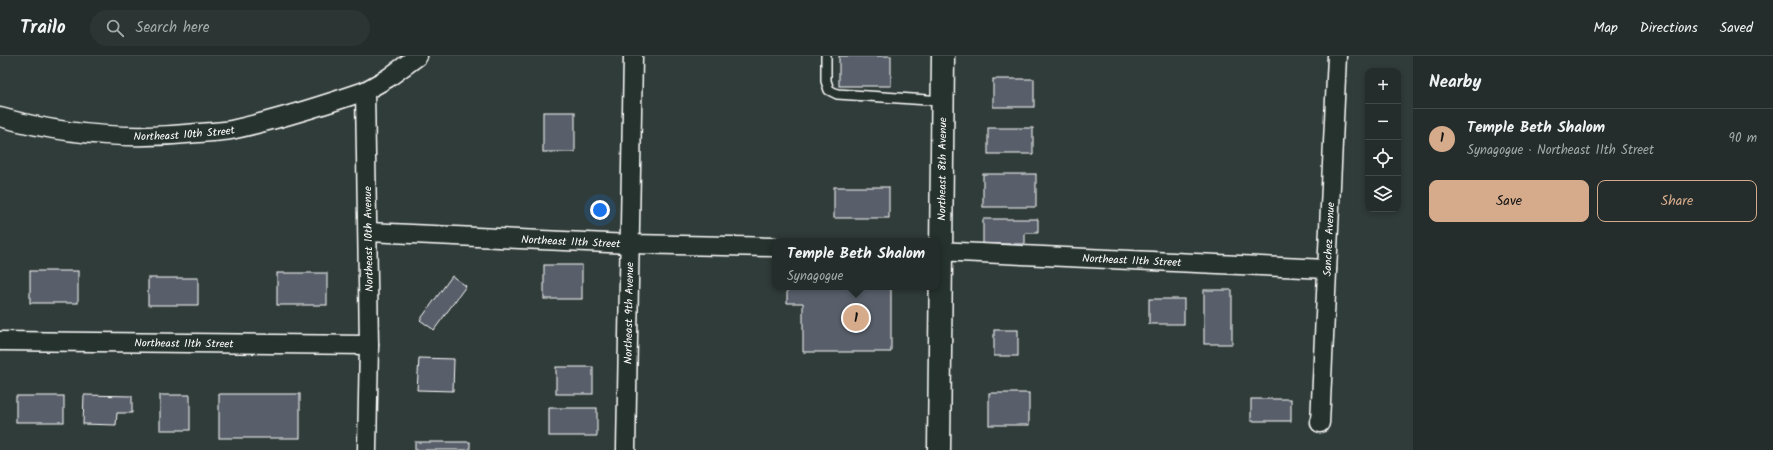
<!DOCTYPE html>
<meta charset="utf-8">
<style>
body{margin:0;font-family:Kalam,sans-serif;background:#2c3533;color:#f1f3f6}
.controls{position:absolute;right:12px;top:12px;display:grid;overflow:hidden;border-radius:8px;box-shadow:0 2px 6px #0003}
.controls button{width:36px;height:36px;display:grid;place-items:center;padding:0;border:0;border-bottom:1px solid #414947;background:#242d2b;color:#f1f3f6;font:20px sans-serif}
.you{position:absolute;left:600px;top:154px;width:14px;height:14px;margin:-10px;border:3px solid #fff;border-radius:50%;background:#1a73e8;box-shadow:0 0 0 6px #1a73e833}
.badge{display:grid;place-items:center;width:26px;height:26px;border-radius:50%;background:#d6ab8b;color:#111;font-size:13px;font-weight:700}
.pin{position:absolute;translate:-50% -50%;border:2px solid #fff;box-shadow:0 1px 4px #0006}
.popup{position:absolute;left:772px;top:182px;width:168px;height:52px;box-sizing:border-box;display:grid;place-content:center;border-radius:8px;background:#242d2b;filter:drop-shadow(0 1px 3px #0005);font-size:13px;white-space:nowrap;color:#a3a8a9}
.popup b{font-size:15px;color:#f1f3f6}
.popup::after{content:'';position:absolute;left:50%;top:100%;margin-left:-8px;border:8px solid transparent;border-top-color:#242d2b}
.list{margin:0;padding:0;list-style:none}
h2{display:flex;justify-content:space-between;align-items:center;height:52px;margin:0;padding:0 16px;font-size:17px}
h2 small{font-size:13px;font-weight:400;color:#a3a8a9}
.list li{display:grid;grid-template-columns:26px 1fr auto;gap:12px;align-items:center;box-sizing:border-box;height:60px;padding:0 16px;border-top:1px solid #414947}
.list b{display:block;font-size:15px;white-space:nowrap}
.list p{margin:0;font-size:13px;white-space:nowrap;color:#a3a8a9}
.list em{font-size:13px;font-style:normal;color:#a3a8a9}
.actions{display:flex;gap:8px;padding:12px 16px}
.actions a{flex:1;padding:9px 0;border:1px solid #d6ab8b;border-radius:8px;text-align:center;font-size:14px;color:#d6ab8b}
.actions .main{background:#d6ab8b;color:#111}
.icon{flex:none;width:22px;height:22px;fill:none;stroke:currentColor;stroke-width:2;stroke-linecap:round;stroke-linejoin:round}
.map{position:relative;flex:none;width:1413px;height:394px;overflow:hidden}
header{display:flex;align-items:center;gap:24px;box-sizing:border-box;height:56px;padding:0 20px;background:#242d2b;border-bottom:1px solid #414947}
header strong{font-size:19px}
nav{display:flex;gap:22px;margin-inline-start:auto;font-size:14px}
.search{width:280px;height:36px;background:#2c3533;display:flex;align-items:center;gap:10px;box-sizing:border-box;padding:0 14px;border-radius:22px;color:#a3a8a9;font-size:15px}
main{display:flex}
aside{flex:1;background:#242d2b}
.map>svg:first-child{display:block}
</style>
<header>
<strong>Trailo</strong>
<div class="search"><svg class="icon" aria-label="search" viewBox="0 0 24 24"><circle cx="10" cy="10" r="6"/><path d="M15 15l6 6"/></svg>Search here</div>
<nav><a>Map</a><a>Directions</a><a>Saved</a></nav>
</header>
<main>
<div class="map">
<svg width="1413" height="394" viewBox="0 0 1413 394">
<rect width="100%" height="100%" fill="#303c39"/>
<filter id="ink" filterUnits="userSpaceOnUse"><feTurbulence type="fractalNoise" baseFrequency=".025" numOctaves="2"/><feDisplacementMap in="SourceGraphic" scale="8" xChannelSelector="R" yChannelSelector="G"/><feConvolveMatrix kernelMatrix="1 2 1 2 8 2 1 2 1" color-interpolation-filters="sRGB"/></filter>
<g filter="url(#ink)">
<g fill="#595e6b" stroke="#fff">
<rect x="839" y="0" width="52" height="30"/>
<rect x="993" y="23" width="41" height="28"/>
<rect x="543" y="56" width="32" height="40"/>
<rect x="988" y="72" width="45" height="26"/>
<rect x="983" y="118" width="53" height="33"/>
<rect x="834" y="131" width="55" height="31"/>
<polygon points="983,163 1038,163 1038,177 1025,177 1025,188 983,188"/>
<rect x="544" y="209" width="38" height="34"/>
<rect x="30" y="215" width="48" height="32"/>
<rect x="277" y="217" width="50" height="32"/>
<polygon points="452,220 466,230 434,274 420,264"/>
<rect x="148" y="222" width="50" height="27"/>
<polygon points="787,231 891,231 891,296 803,296 803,247 787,247"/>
<rect x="1204" y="234" width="28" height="54"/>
<rect x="1149" y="243" width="35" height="25"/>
<rect x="994" y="274" width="24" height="26"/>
<polygon points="419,302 454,303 453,335 417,334"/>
<rect x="556" y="311" width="37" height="27"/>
<rect x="989" y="337" width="40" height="32"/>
<rect x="219" y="338" width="81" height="44"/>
<polygon points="84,339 132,340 132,357 117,357 116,369 83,368"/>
<rect x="160" y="339" width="30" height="35"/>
<rect x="16" y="340" width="48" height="26"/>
<rect x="1251" y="343" width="40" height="22"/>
<rect x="549" y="352" width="48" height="28"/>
<rect x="415" y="386" width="55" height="8"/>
</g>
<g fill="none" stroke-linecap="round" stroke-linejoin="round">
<g stroke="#fff" stroke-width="12">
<polyline id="lane" points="826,0 826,25 829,34 837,38 943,45"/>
</g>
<g stroke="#fff" stroke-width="21">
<g id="street">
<path id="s1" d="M0 61C64 79 132 84 198 77 209 76 221 76 231 74 277 64 321 50 365 35"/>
<path id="s2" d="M368 176 630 188 775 191"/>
<path id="s3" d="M937 195 1327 213"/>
<path id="s4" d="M0 285 369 289"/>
<path id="s5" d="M1320 367 1337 0"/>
<polyline points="367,394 369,289 365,35 388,22 418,0"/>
<path id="s6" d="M626 394 633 0"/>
</g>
</g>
<g stroke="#fff" stroke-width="25">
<g id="secondary">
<path id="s7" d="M939 394 943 0"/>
</g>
</g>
<use href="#lane" stroke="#26332d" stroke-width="9"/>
<use href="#street" stroke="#26332d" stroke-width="18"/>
<use href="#secondary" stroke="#26332d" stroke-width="22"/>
</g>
</g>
<g text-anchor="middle" stroke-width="3" stroke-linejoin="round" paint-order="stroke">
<g font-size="11" fill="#fff" stroke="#26332d">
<text dy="4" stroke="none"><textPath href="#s1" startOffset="186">Northeast 10th Street</textPath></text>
<text dy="4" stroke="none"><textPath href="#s7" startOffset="281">Northeast 8th Avenue</textPath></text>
<text transform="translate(368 183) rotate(-91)" y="4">Northeast 10th Avenue</text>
<text dy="4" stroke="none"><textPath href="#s5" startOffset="184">Sanchez Avenue</textPath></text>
<text dy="4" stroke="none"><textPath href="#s2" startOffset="203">Northeast 11th Street</textPath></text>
<text dy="4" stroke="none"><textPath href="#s3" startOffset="195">Northeast 11th Street</textPath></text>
<text dy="4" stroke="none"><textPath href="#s6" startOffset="137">Northeast 9th Avenue</textPath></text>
<text dy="4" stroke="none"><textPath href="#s4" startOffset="184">Northeast 11th Street</textPath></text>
</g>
</g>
</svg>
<div class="controls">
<button>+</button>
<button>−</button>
<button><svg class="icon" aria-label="locate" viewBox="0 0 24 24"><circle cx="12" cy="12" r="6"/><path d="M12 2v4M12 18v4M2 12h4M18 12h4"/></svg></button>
<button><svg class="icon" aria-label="layers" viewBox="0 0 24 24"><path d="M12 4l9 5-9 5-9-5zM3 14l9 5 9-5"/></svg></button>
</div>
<div class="you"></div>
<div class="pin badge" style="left:856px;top:262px">1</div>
<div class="popup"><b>Temple Beth Shalom</b>Synagogue</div>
</div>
<aside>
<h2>Nearby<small></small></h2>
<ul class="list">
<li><span class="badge">1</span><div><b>Temple Beth Shalom</b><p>Synagogue · Northeast 11th Street</p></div><em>90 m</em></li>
</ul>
<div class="actions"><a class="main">Save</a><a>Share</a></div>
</aside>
</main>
